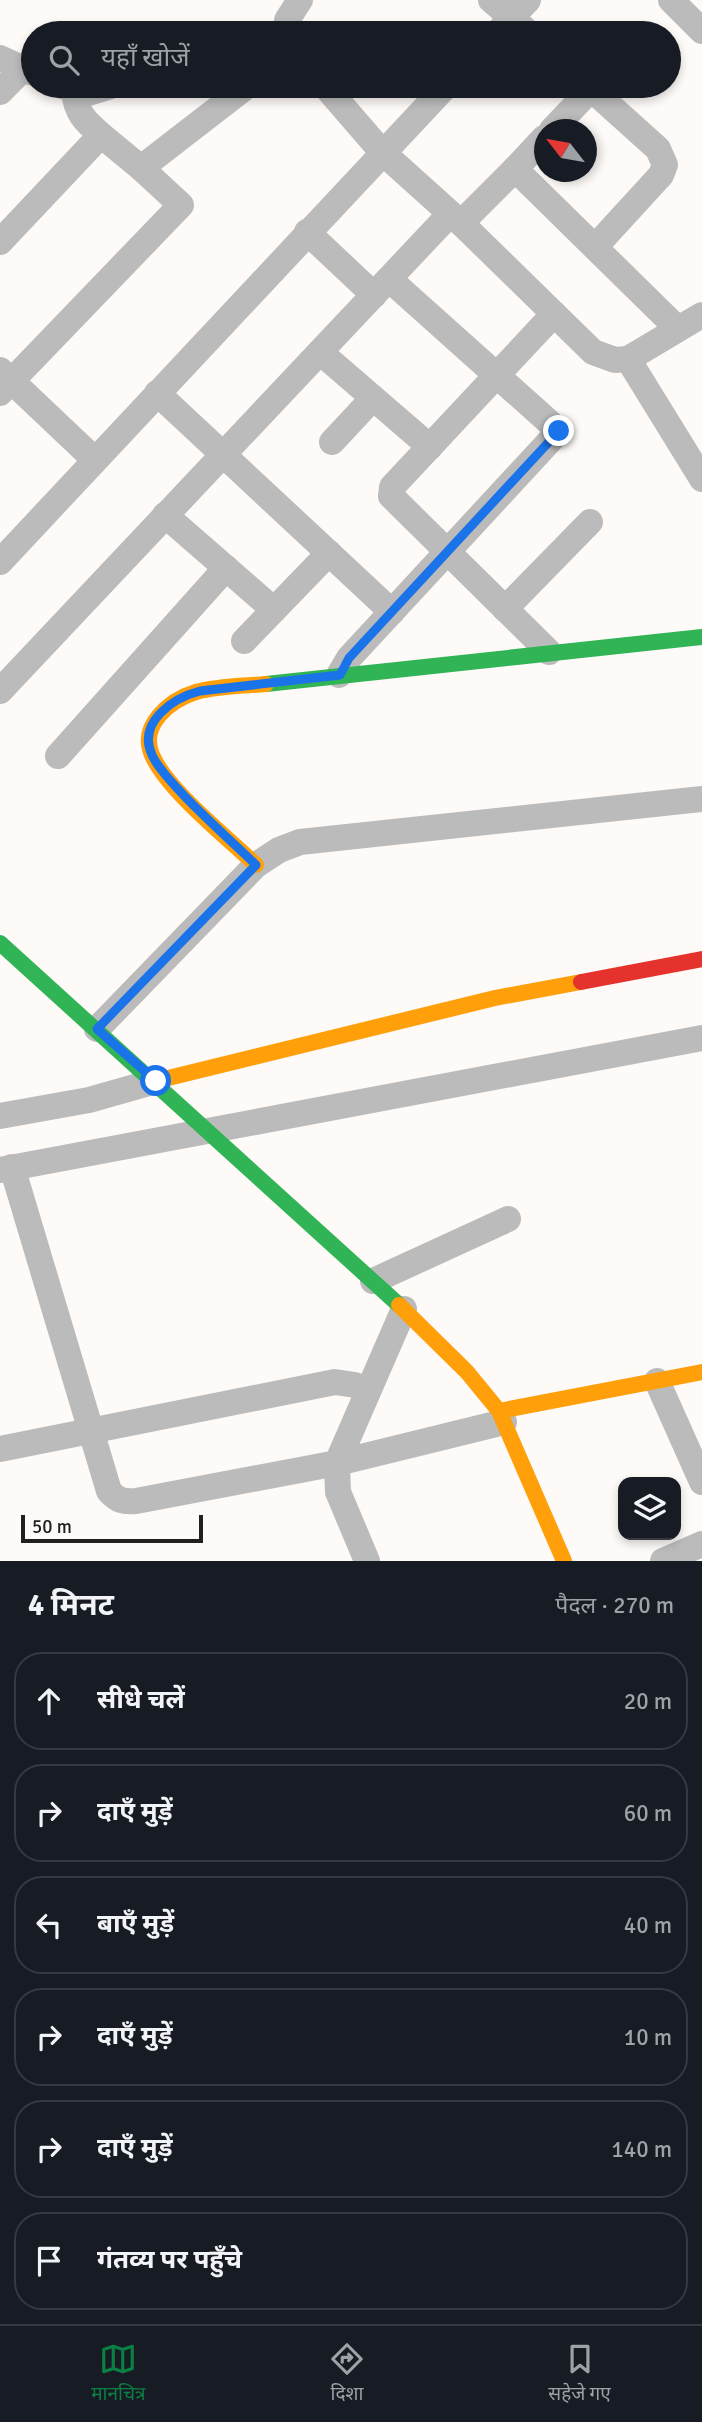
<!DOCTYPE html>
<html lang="hi">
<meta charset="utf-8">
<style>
body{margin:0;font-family:Signika,"Noto Sans Devanagari",sans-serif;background:#20242c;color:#f1f3f6}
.controls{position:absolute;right:21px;bottom:21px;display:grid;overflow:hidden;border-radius:14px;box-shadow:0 4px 10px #0003}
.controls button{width:63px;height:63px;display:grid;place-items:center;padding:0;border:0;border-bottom:2px solid #363941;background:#171b24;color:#f1f3f6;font:35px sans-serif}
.compass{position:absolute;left:534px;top:119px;width:63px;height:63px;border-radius:50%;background:#171b24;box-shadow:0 4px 10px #0003;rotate:301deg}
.scale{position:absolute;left:21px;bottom:18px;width:182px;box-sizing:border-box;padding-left:7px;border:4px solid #21201f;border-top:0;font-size:19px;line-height:24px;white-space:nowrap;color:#21201f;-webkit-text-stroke:5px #fefaf7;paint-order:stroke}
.stop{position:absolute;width:21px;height:21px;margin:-16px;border:5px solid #1a73e8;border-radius:50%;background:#fff}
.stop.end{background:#1a73e8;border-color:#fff;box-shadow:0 2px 7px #0008}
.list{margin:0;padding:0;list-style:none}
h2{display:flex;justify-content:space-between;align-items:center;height:91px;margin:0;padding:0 28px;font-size:30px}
h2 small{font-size:23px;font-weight:400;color:#9ea1a6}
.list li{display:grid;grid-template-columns:46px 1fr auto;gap:21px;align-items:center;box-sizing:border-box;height:98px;margin:0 14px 14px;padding:0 14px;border:2px solid #363941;border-radius:28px}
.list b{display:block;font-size:26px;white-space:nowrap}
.list em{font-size:23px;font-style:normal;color:#9ea1a6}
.icon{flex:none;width:38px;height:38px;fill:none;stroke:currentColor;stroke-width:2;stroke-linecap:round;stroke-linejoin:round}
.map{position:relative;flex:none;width:702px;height:1561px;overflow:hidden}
.search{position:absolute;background:#171b24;box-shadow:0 4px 10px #0003;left:21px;right:21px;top:21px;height:77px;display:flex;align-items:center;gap:18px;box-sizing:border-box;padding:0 24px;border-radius:38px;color:#9ea1a6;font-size:26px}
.sheet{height:763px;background:#171b24}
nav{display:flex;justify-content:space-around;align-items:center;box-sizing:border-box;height:98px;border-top:2px solid #363941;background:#171b24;font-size:19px;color:#9ea1a6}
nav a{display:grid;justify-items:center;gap:4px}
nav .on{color:#0b8043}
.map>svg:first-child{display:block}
</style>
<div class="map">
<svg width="702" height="1561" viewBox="0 0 702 1561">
<rect width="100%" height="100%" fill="#fdfaf8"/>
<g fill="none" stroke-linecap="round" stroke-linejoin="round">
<g stroke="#bcbbbb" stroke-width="26">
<polyline points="491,0 529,33"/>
<polyline points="671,0 702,31"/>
<polyline points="287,33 287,20 300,0"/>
<polyline points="497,33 528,0"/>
<polyline points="0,58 33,73"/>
<polyline points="62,86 88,93 111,86"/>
<polyline points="325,86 382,152 461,223 515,169 678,329"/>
<polyline points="588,86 658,149 665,165 661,175 595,247"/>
<path d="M74 91C76 113 85 121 101 135"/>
<polyline points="0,92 23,69"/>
<polyline points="552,130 591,89"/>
<polyline points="515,169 544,138"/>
<polyline points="461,223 593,352 615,360 628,359"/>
<polyline points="307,232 374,295"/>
<polyline points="0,242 101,135 141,168 247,86"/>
<polyline points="702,315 628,359 702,479"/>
<polyline points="320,352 430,447"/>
<polyline points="0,370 95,460"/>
<polyline points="0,393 181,205 141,168"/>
<polyline points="157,393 392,612"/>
<polyline points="332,442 373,398"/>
<polyline points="165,515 274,610"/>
<polyline points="0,562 446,86"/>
<polyline points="505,609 590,522"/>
<polyline points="244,641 329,553"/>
<polyline points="549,652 391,496 392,487 554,314"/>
<polyline points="339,675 349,658 559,431 389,279"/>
<polyline points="0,691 450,214"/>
<polyline points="58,756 226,568"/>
<polyline points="97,1029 256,865 279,850 300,842 702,799"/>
<polyline points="0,1116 89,1100 156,1081"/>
<path d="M12 1167 109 1491C118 1501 124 1502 136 1501L337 1463 504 1422"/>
<polyline points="0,1170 702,1038"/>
<polyline points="373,1281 508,1219"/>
<polyline points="657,1381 702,1482"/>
<polyline points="0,1449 335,1382 355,1385 368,1391"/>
<polyline points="367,1561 338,1492 337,1463 404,1309"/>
<polyline points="663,1561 702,1544"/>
</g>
<g stroke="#30b455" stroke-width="16">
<polyline points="266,684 702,637"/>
<polyline points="0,943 399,1305"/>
</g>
<g stroke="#ff9f0a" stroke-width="16">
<path d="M256 865C228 838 167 790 152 755 139 725 170 700 196 692 217 686 243 686 266 684"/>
<polyline points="156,1081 495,998 581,982"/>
<polyline points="399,1305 467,1372 499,1411 564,1561"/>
<polyline points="499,1411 702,1372"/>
</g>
<polyline stroke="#e5322d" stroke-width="16" points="581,982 702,959"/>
</g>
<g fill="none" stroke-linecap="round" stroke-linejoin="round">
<path stroke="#1a73e8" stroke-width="9" d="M156 1081 97 1029 256 865C233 842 164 782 152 755 137 722 173 698 200 691L340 675 349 658 559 431"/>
</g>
</svg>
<div class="controls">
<button><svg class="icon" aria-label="layers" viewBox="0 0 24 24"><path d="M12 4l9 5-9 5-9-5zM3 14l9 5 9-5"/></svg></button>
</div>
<svg class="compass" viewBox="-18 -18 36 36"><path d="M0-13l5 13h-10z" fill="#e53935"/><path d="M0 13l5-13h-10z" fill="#9ea1a6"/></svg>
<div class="scale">50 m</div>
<div class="stop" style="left:156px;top:1081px"></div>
<div class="stop end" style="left:559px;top:431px"></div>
<div class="search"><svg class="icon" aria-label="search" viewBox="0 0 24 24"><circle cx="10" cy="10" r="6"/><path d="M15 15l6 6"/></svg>यहाँ खोजें</div>
</div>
<section class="sheet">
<h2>4 मिनट<small>पैदल · 270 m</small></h2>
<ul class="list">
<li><svg class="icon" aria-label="ahead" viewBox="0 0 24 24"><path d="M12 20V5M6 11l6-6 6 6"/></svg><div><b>सीधे चलें</b></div><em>20 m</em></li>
<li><svg class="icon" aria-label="right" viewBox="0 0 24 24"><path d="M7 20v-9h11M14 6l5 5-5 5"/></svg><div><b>दाएँ मुड़ें</b></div><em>60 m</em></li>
<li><svg class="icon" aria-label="left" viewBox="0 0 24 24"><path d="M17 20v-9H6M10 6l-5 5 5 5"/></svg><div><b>बाएँ मुड़ें</b></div><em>40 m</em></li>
<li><svg class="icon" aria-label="right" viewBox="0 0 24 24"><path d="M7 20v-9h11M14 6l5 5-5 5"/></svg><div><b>दाएँ मुड़ें</b></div><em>10 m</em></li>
<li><svg class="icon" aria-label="right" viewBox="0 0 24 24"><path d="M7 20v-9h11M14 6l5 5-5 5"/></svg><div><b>दाएँ मुड़ें</b></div><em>140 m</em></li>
<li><svg class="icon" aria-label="arrive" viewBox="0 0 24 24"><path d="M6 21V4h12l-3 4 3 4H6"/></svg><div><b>गंतव्य पर पहुँचे</b></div></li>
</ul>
</section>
<nav>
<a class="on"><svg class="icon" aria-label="map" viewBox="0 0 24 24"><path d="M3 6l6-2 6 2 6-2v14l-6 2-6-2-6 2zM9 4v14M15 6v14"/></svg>मानचित्र</a>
<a><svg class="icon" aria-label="directions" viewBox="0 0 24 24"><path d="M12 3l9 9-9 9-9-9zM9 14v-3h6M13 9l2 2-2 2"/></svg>दिशा</a>
<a><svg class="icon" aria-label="saved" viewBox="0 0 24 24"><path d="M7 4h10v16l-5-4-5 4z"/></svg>सहेजे गए</a>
</nav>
